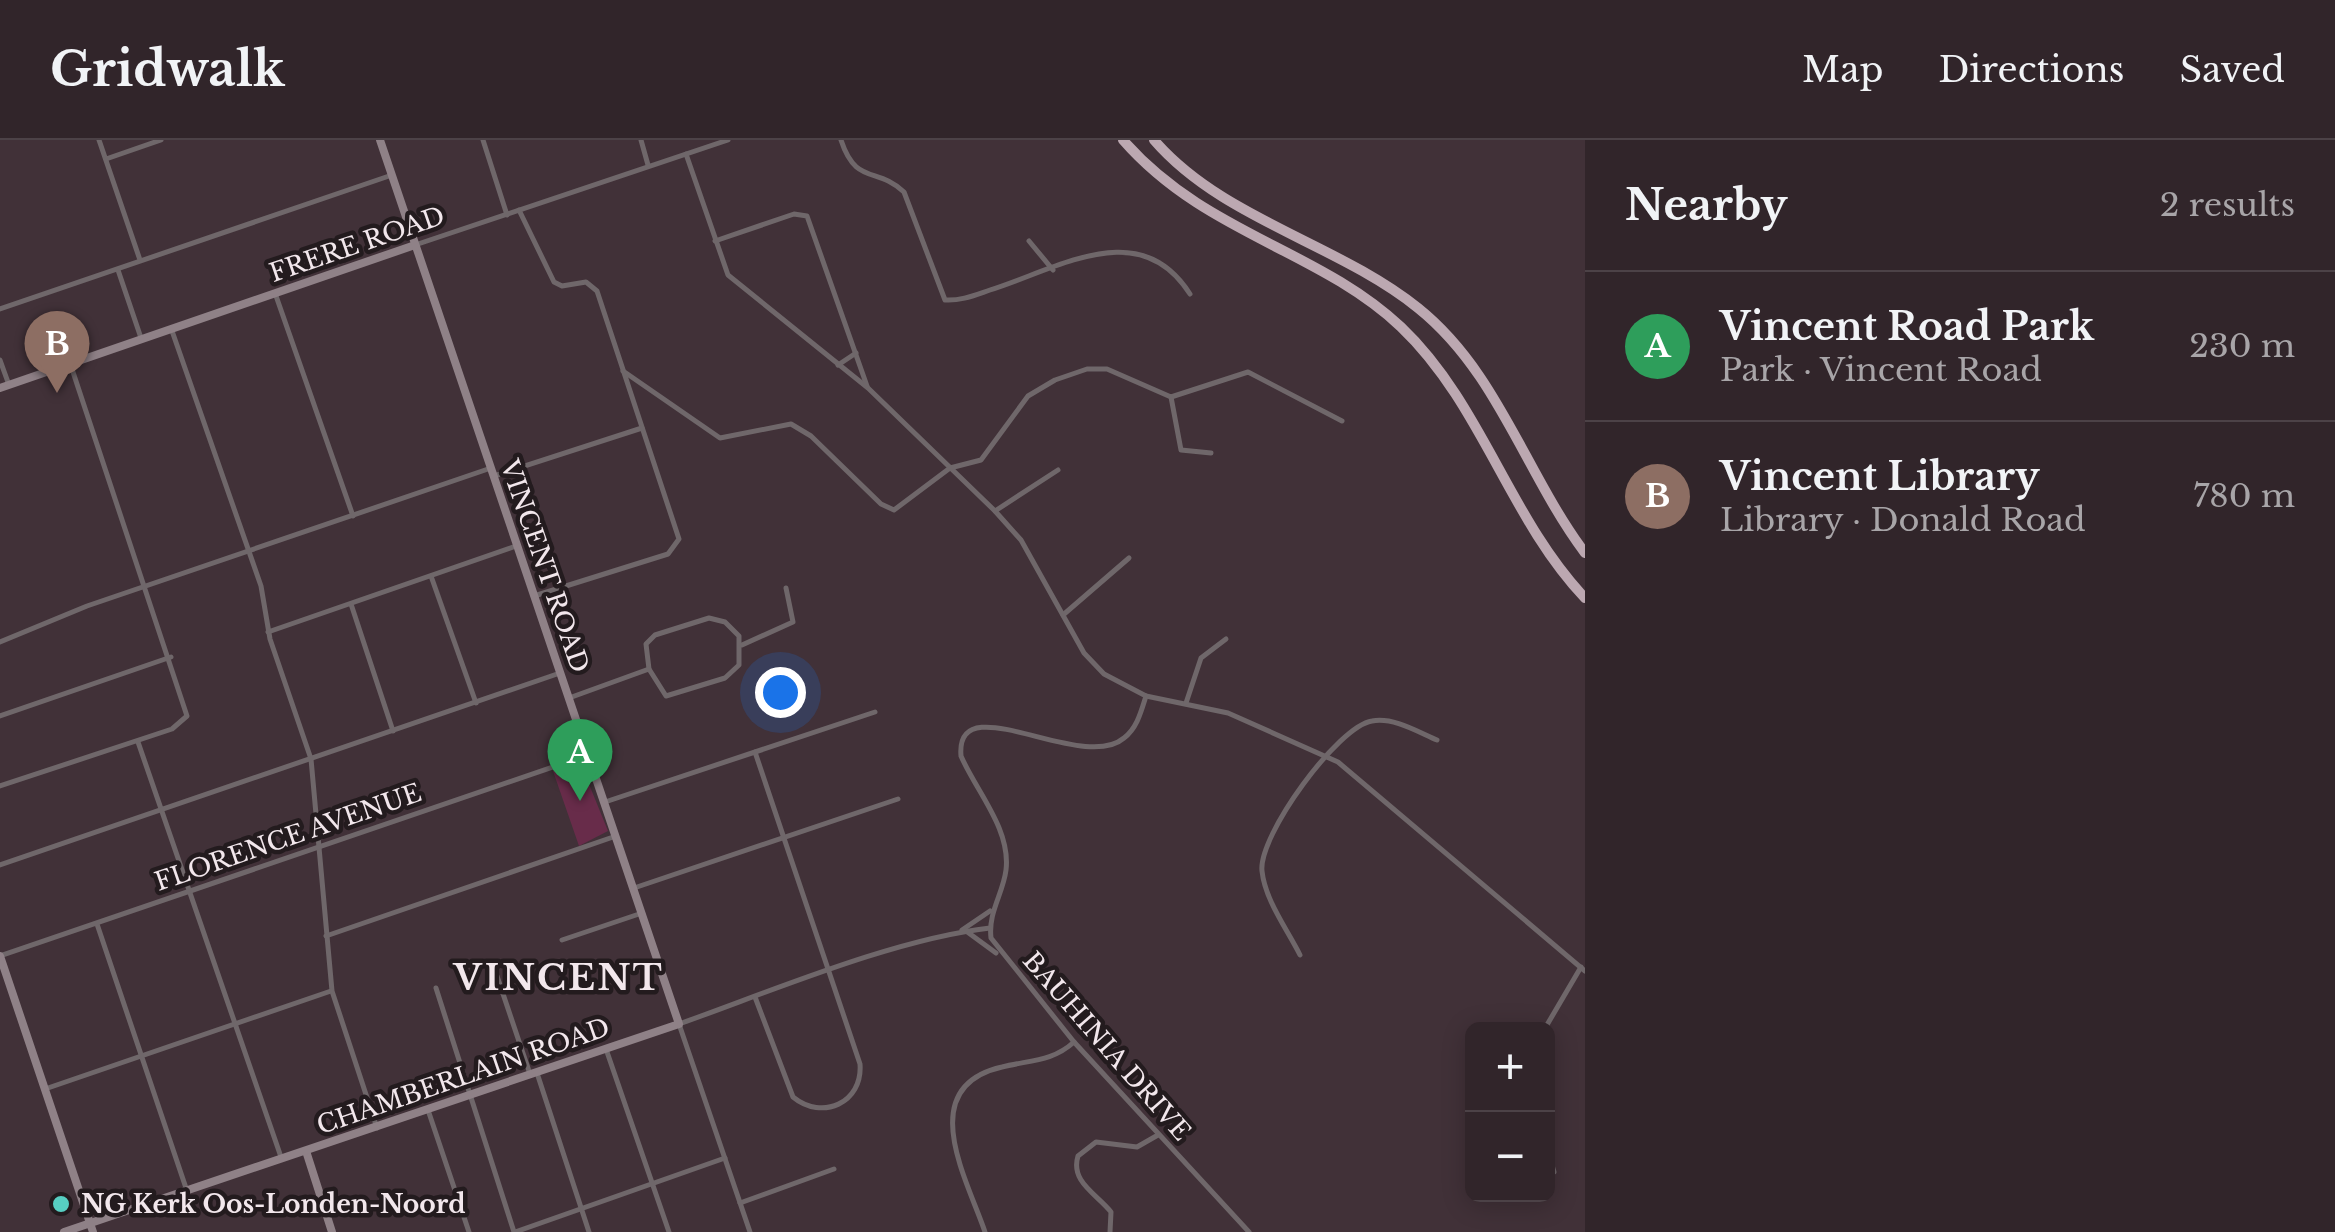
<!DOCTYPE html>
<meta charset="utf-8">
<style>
body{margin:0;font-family:"Libre Baskerville",serif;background:#392d32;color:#f1f3f6}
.controls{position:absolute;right:30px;bottom:30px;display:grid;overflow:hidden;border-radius:15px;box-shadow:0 5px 25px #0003}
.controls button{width:90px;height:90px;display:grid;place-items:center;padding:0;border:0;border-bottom:2px solid #4c4247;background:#31252a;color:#f1f3f6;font:50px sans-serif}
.you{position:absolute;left:780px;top:552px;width:35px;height:35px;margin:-25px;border:8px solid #fff;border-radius:50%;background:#1a73e8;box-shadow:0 0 0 15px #1a73e833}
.badge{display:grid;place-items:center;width:65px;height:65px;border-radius:50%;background:#d93025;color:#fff;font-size:32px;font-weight:700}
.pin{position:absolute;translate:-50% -82px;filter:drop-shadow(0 2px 5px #0008)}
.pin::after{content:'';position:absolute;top:52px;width:35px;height:30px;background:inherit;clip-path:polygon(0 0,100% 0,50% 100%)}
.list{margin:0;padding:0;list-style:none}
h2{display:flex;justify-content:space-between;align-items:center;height:130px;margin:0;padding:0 40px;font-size:42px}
h2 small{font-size:32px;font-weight:400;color:#a8a5a8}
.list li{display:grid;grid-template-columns:65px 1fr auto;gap:30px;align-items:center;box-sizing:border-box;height:150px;padding:0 40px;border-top:2px solid #4c4247}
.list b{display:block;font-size:38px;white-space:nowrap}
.list p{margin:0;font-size:32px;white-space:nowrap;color:#a8a5a8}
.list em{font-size:32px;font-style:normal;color:#a8a5a8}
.map{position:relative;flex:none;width:1585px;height:1092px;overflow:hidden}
header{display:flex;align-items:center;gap:60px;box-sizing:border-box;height:140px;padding:0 50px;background:#31252a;border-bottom:2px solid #4c4247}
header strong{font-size:48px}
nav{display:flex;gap:55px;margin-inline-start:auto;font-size:35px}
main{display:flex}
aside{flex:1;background:#31252a}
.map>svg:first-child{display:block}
</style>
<header>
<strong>Gridwalk</strong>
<nav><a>Map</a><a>Directions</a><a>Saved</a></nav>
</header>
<main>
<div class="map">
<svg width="1585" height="1092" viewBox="0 0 1585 1092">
<rect width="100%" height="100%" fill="#413138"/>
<polygon fill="#682c4a" points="580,622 608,691 579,706 553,631"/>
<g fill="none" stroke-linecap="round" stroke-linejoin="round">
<g stroke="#6f676a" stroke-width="5">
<polyline points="99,0 140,120"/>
<polyline points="483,0 507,75"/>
<polyline points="641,0 648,25"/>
<path d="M841 0C856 46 877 26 904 52L945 160C961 161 975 155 990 150 1060 128 1140 75 1190 154"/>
<polyline points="686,14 728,135 868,248 995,371 1021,400 1084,513 1104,534 1146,556 1228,573 1338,622 1585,831"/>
<polyline points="106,19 161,0"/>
<polyline points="519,70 554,142 562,146 586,142 597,151 679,399 668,414 534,456"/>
<polyline points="715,101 794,74 807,76 867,246"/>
<polyline points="1029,101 1053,130"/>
<polyline points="415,105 728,0"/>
<polyline points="118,130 141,198"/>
<polyline points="275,153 353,376"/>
<polyline points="0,169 392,35"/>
<polyline points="171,188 261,446 270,499 311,619 332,851 377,988"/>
<polyline points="0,220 9,245"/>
<polyline points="838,225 856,213"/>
<polyline points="623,231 720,298 791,284 811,296 881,364 894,370 950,328 981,320 1028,256 1055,240 1087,229 1107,229 1171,257 1248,232 1342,281"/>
<polyline points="1171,257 1181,310 1211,313"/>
<polyline points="494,336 642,288"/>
<polyline points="995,371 1058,330"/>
<polyline points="431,436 476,563"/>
<polyline points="351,464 393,591"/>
<polyline points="1063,475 1129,418"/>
<polygon points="709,478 725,482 739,496 739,525 725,538 666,556 649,529 646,504 655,495"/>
<polyline points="268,492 516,406"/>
<polyline points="0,502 87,466 491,328"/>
<polyline points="742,505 793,482 786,448"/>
<path d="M1146 556C1141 572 1137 588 1124 598 1082 634 955 544 961 616 976 651 1011 689 1006 730 1003 754 988 772 991 798L1074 902 1249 1092"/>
<polyline points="569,558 649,529"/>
<polyline points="1186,563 1201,518 1226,499"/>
<polyline points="0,576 171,517"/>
<polyline points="138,602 281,1017"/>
<polyline points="0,646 172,589 187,576 70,223"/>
<polyline points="605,662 875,572"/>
<polyline points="0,725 560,533"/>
<polyline points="634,748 898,659"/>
<polyline points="97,784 187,1051"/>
<polyline points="962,790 990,771"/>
<polyline points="966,791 996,813"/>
<polyline points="326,796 616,696"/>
<polyline points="562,800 642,773"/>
<path d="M1300 815C1287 789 1265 760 1262 731 1258 696 1338 586 1372 581 1394 577 1418 592 1437 600"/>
<polyline points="0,816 588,615"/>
<polyline points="497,836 530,934"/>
<polyline points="436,848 514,1092"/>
<path d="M755 857 793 957C822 981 863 963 860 924L755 612"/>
<polyline points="1544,890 1581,827"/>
<polyline points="606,909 669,1092"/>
<polyline points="537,933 589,1092"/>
<polyline points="45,949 331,851"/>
<polyline points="428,970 469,1092"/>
<polyline points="1548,1011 1554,1032"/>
<polyline points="740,1063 834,1029"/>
<polyline points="515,1092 725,1018"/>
<path d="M750 1092 679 884C772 851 894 799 990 788"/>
<path d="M985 1092C968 1041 913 947 1002 927 1029 920 1052 922 1074 902"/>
<path d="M1110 1092 1111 1072C1097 1054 1070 1042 1078 1016L1096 1002 1137 1007 1158 995"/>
</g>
<g stroke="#8f8187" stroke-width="8">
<polyline points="0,248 415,105"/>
<polyline points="0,816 93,1092"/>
<polyline points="306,1011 332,1092"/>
<polyline points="64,1092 679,884 380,0"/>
</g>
<g stroke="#bca8b1" stroke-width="10">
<path d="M1123 0C1205 94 1318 109 1401 187 1482 264 1509 378 1585 458"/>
<path d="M1154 0C1222 79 1337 103 1418 168 1498 232 1525 333 1585 413"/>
</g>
</g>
<circle fill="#57cec2" stroke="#231b1e" stroke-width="4" cx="61" cy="1064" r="10"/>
<g text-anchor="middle" stroke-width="9" stroke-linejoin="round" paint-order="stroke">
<g font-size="25" fill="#f2e7ec" stroke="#231b1e">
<text transform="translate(357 104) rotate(-19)" y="9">FRERE ROAD</text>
<text transform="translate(545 426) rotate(71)" y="9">VINCENT ROAD</text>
<text transform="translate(288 697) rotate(-19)" y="9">FLORENCE AVENUE</text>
<text transform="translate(1107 906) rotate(49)" y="9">BAUHINIA DRIVE</text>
<text transform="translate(463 936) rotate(-19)" y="9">CHAMBERLAIN ROAD</text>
</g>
<g font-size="25" font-weight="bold" fill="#f2e7ec" stroke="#231b1e" text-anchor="start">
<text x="81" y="1073">NG Kerk Oos-Londen-Noord</text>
</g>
<g font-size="35" font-weight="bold" letter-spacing="2.5" fill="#f2e7ec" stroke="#231b1e">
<text x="559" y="850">VINCENT</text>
</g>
</g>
</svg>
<div class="controls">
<button>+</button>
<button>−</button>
</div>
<div class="you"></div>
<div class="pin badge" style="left:580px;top:661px;background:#2e9e5b">A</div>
<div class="pin badge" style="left:57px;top:253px;background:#8d6e63">B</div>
</div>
<aside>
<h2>Nearby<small>2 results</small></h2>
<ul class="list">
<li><span class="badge" style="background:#2e9e5b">A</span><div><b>Vincent Road Park</b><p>Park · Vincent Road</p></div><em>230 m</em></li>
<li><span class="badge" style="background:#8d6e63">B</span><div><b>Vincent Library</b><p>Library · Donald Road</p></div><em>780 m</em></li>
</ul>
</aside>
</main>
